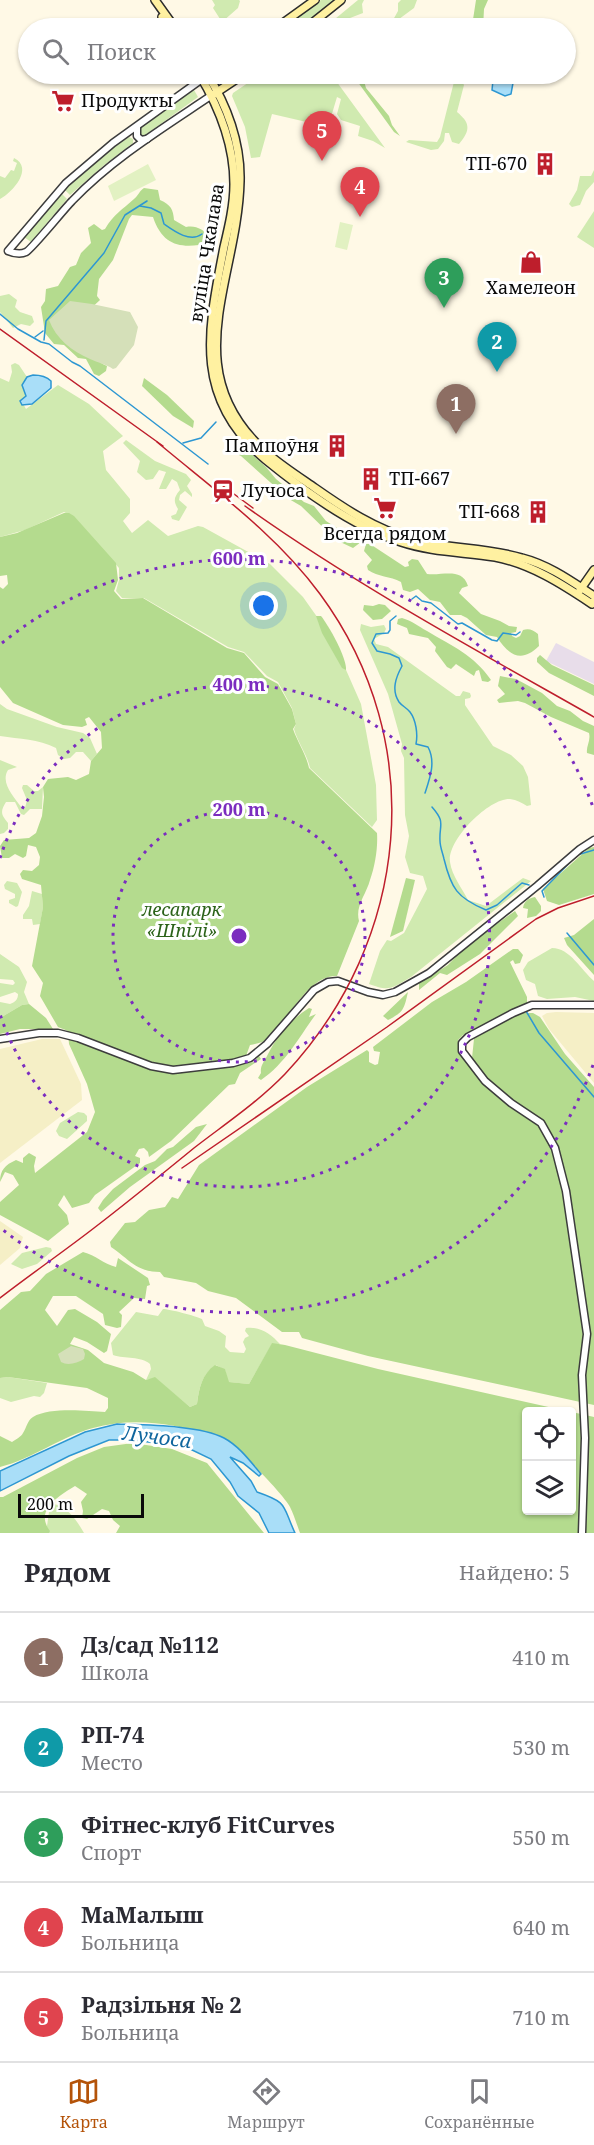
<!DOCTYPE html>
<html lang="ru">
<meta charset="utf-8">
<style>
body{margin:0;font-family:"Noto Serif",serif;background:#f7f7f7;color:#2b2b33}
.controls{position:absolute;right:18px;bottom:18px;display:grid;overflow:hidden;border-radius:6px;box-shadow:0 2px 4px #0004}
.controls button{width:54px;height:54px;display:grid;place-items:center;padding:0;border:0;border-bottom:2px solid #e1e1e2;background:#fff;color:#2b2b33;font:30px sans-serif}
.scale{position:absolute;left:18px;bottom:15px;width:126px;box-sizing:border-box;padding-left:6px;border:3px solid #0a0a0a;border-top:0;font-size:16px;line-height:21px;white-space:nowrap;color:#0a0a0a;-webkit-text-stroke:4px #fff;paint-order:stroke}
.you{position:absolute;left:264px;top:606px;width:21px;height:21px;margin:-15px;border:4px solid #fff;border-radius:50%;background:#1a73e8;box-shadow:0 0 0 9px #1a73e833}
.badge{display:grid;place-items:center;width:39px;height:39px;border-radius:50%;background:#b45309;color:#fff;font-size:20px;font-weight:700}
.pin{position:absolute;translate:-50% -50px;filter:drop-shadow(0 2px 3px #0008)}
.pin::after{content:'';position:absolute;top:32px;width:21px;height:18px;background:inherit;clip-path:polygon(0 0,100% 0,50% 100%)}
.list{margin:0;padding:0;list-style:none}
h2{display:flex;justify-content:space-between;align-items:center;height:78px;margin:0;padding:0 24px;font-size:26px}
h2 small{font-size:20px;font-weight:400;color:#7c7c81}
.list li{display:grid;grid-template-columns:39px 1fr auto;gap:18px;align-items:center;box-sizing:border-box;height:90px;padding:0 24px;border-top:2px solid #e1e1e2}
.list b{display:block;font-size:22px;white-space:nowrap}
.list p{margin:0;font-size:20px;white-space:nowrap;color:#7c7c81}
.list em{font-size:20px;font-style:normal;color:#7c7c81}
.icon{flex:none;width:33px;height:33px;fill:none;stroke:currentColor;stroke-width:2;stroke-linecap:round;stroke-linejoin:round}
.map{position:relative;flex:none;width:594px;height:1533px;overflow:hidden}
.search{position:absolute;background:#fff;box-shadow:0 2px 4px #0004;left:18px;right:18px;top:18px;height:66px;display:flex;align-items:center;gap:15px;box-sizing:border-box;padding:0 21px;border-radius:33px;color:#7c7c81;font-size:22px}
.sheet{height:528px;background:#fff}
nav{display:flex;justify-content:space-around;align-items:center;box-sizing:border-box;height:84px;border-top:2px solid #e1e1e2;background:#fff;font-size:16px;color:#7c7c81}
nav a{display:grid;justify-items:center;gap:3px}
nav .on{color:#b45309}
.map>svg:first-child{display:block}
</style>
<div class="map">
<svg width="594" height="1533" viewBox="0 0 594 1533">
<rect width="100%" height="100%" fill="#fff9e6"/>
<polygon fill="#e8ddea" points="556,643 594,662 594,684 546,661"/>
<g fill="#f5efc6">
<polygon points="556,1012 594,1013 594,1083 549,1029 542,1016 547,1013"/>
<polygon points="42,1039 60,1039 81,1084 82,1100 0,1163 0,1049"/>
<polygon points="0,1221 23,1237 20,1248 0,1265"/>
</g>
<g fill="#d0eab0">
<polygon points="212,0 239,0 240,1 238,8 222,22 213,8 215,5"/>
<polygon points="321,0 337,0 298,28 282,28"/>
<polygon points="358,0 364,0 362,4 363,13 324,28"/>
<polygon points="401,0 417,0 414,8 395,22 393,20 398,11 398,3"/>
<polygon points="261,74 331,74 385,148 373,141 358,136 360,126 341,120 337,114 341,99 337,97 331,117 327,116 324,126 272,114 260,157 251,158 245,127 232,96 233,93"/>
<path d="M456 74H460L459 77 464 85 457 112C469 122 472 129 459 144L452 142 449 133H445L444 141 438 149 431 150 406 142 409 140 437 142 440 137Z"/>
<polygon points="194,90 198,97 144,136 139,134 139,128"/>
<polygon points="129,137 133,139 133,143 103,166 70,195 64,189 97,159"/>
<path d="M14 158C34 168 13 192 0 199V176L5 178 11 170 14 171 17 163 13 161Z"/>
<polygon points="594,170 594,182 586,191 580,205 572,207 569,204 577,190 580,176 591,176"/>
<polygon points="61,193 67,199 31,242 24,237"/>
<polygon points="594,211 594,248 577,237"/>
<polygon points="9,294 17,300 15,307 20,312 32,316 34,322 30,326 21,324 13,328 0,312 0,296"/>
<path d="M15 363 19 365 27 377C20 385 25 387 26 396L21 400 26 409 58 385 89 404 123 436 103 451 106 470 130 499V513L123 521 132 533 148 520 168 536 198 526 203 527 270 564 303 597 332 638 361 704 376 785 377 820 372 827 310 768C307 754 298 743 294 729L296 724 292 708 278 682 267 676 244 652 228 647 144 598H122L116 591 119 580V568L75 518 64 512 25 530 0 537V378L9 382 12 372 11 365Z"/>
<path d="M126 440 155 461 186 474 191 480 187 486 192 494V497L185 491 180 495 179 500 187 507 179 521 172 519 171 516 176 514 178 509C173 501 174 497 180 490L177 482 172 479 166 489H159L166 472 159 470 153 479 146 480 137 472 140 461 123 443Z"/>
<path d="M361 624 371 627 384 625 386 629 384 633 374 639 376 644 388 647 456 696H460L463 691 470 693 471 696 470 698 465 699V705L493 746 511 755 523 766 528 777 531 805 527 806C522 803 517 800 510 799 489 798 447 840 450 862 452 876 462 888 468 900L486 906 523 878 531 881 411 977C392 988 390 992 369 984L380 951 387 940 391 941 404 933 427 889 423 876 410 873 405 857 409 836 405 815 404 758 401 751 402 744 388 694 360 630Z"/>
<path d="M0 704 7 709 57 727 83 733 90 738 97 754 91 761 83 752H76L70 758 64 759 58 755 56 748C38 739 20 739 0 736Z"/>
<path d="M0 760 17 767 8 770C0 783 14 797 22 808H25L27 800 22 788 23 785H27L34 791H38L43 787 42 809H30L24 815 21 814 15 802H6C0 812 1 814 8 823V829L4 833 0 834Z"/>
<polygon points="7,881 17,883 22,892 18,906 16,907 9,903 9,900 15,898 15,894 5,889 4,885"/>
<polygon points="32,891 42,894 43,907 40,924 33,925 32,919 23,919 23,915 29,906"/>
<path d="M552 948C570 948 581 970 594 981V1001L575 997 547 999 538 996 535 984 526 980 523 970 528 962Z"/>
<path d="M0 954 19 967 27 982 24 992 29 1004 22 1005 0 1018V1002L10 1004C15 1002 18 1000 18 994L15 992 0 997V983L13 985 15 983 13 980 0 979Z"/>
<polygon points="78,1112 84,1113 87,1116 87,1121 67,1139 59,1136 56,1131 60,1123"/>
<polygon points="46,1247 51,1248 52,1251 37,1264 22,1269 11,1264 22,1253"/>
<path d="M163 1309C169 1309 196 1316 202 1319L205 1326 219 1331 226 1336 225 1347 230 1352 244 1353 246 1349 243 1342 245 1338 249 1336 245 1331 246 1328C260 1326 271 1334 280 1344H272L249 1384 228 1382 225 1370 216 1365C202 1374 199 1388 197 1404L190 1407 155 1378 146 1380 151 1369 150 1364C141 1356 125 1359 113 1355L111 1343 136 1312 158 1316Z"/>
<polygon points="8,1377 47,1383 44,1393 40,1397 34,1396 11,1402 0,1398 0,1378"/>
<path d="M54 1504C68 1507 77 1521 84 1533H46L49 1512Z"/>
</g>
<g fill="#b4db8e" fill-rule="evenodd">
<polygon points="476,0 488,0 484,9 483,28 474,28 472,26"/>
<polygon points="352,74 362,74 366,88 389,116 392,125 400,136 394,132"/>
<path d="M144 188 158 190 160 200C171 205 173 209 174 220L186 227C197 225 202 230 211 236L210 243C182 249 163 247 153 217L132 215 129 219 113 260 99 279 97 296 100 300 88 311C89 333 84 356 107 366L106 371 99 376 94 374 86 359 78 358 64 345 54 344 45 333 41 307 45 301 46 289 58 286 70 267 76 265 81 253 91 243 88 228 94 224 102 230 105 229C114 214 122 210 134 199 139 195 139 191 144 188Z"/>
<polygon points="144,378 167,395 194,421 193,428 173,416 142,386"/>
<polygon points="229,442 248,451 266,467 276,479 304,502 314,506 326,521 353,538 358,538 361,542 353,548 336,540 301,506 289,499 241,456 227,449 225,444"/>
<path d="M64 513H69L74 516 116 563 118 580 114 591 121 599 143 598 227 648 244 653 265 677 278 684 292 709 296 724 293 729C298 743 306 754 309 768L377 833C378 848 375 866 370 880 366 895 355 906 359 921L337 976C306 975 287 1025 264 1041 261 1043 255 1044 250 1045L243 1064 254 1062 259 1056 261 1059 240 1073 235 1084 229 1085 171 1141 149 1157 148 1152 144 1148 139 1149 135 1156 140 1158V1163L95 1195 89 1203 72 1208 64 1195 58 1205 67 1215 69 1224 48 1241 0 1215V1202L19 1185 13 1175 5 1172 0 1182C0 1170 5 1165 16 1160L23 1163V1158L29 1153 36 1157 34 1166 35 1173 87 1132 95 1112 87 1084 69 1044 68 1031 58 1027 40 996 43 983 32 966 43 907 41 885 22 879 20 874 23 870 32 871 39 865 40 857 36 847 28 845 26 856 23 858 15 854 9 858H2L0 846 4 840 29 838 36 833 42 816 44 797 43 787 48 779 68 777 76 780 89 774 91 761 102 748 101 732 89 717 85 719 87 725 82 727 63 725 13 703 0 687V587L3 589 8 584 7 575 0 576V537L17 533Z"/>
<path d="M366 544H370L405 567 409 566 408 562 412 559 418 560 427 574C443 576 462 567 468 586L462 588 459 593 481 614 500 621 509 626 517 627 516 632 511 633 512 636 516 638 520 636 523 630C529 628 533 630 538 634L539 646C522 663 509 656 497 637L486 635 467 618 461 615H450L440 602 430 600 418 589 410 592 403 590 401 582C390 576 378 577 368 570L367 566 372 560 364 551Z"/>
<polygon points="379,604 385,605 391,611 382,619 373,620 363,610 364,605 373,606"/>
<path d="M316 616H321C329 626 347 658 346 670L342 668 322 633Z"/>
<path d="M402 618C412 621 418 626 427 631 452 646 474 655 491 680L488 682 482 681 479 670 476 671 474 676 456 664 451 669 447 667 435 651 436 647 428 638 409 634 407 628 397 624 398 619Z"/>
<polygon points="540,655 552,665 594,685 594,696 549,673 537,662 537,658"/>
<path d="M500 676 516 679 542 693 557 706 570 711 583 721 594 726V755L587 753C586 746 591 741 589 733L551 717 525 703 518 701 499 703 497 700 505 694 498 686Z"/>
<polygon points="594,847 594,894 559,905 547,901 543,889 589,848"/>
<polygon points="406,878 415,880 403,931 390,937"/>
<path d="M535 897 541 906V911L536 916 527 918 528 909 523 908C524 901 529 898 535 897Z"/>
<polygon points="515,911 518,916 480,954 447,975 440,973 419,990 419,983 448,965 466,946"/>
<polygon points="594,919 594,975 567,945 564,938 574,935"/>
<path d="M513 949H518L523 955 520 963 515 964 513 960 510 962 527 997V1003L517 1008 518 1013H533L540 1017 565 1054 594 1087V1405L368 1356 302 1338 299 1332H282L236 1298 208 1291 196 1283 164 1277 160 1272C136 1272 129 1259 111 1247L110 1242 125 1223 135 1222 149 1210 165 1207 172 1197 178 1199 199 1165 307 1087 367 1050 369 1052V1062L375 1065 378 1064 380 1052 374 1051 373 1047 432 1002 466 982ZM470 1034 474 1039 472 1058H469L466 1051 459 1047 458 1040 463 1035Z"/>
<path d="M408 992C404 1009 404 1012 388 1020L383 1016Z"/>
<polygon points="29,1004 46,1018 53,1029 20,1029 0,1034 0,1018 22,1005"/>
<path d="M309 1008 312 1009 309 1017 316 1014C299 1037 286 1063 261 1080L258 1078 261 1073C260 1066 264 1062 267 1056 277 1036 290 1020 309 1008Z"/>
<polygon points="207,1124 194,1141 130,1187 101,1212 98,1208 103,1200 113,1189 145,1165 155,1161 167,1149 173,1147 196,1127"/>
<path d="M83 1252C96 1255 103 1264 116 1267L118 1258 148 1278 150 1285 147 1286 145 1299 134 1298 119 1312 122 1315 121 1327 117 1328 105 1325 103 1314 76 1296H53L45 1310 57 1326 68 1310 75 1309 97 1322 111 1334 107 1351 104 1353 87 1342 74 1337 70 1344 88 1350 104 1363 133 1372 146 1380 155 1377 190 1407 197 1404C199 1388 202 1374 215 1365L225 1369 229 1382 249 1384 272 1343 285 1345 378 1369 571 1412H526V1510H572V1412L594 1417V1533H300C297 1525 294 1515 290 1507 283 1494 240 1450 227 1441 223 1437 215 1436 210 1435 173 1423 131 1417 93 1428 60 1437 32 1459 0 1467V1436L12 1442C16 1439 21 1437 23 1433 27 1427 27 1421 33 1417 50 1407 86 1411 105 1412L108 1408V1398L87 1388 8 1377 0 1378V1310L21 1292 30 1291 46 1274Z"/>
<path d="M133 1443 172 1449 207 1463 264 1533H116L120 1526 113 1520 109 1511 102 1509 87 1519 82 1518 83 1511 81 1502 87 1494 75 1486C59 1496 34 1510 50 1531L49 1533H0V1497H3L77 1458 104 1447Z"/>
</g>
<g fill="#d5e0b9">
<path d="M70 301 92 304 130 312 138 327 134 345 116 368 113 369C106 364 98 363 90 359 72 351 56 339 49 320Z"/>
<path d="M71 1346 83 1349 85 1354 84 1359C77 1363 68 1366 61 1362L58 1354Z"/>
</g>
<g fill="#e2f1c2">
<polygon points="148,164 156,180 114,201 108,186"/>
<polygon points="340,222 353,225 347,250 335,247"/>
</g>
<g fill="#a9def8" stroke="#2d97d2" stroke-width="1.5">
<polygon points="495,78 513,83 511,94 505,96 492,90 493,80"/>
<path d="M33 375C40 375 46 376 51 381V388L32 404 22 405 20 401 26 396 22 385 27 377Z"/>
<path d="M117 1424C145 1425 200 1425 224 1438 239 1446 250 1461 261 1474L259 1476 243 1463 230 1457 251 1481 257 1492C289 1503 282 1505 295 1533H269L259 1513 238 1496 230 1482 211 1459 188 1448 170 1445 134 1440H109L69 1456 0 1491V1471L85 1432Z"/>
</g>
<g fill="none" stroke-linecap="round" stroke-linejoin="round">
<g stroke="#2d97d2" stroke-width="1.5">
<path d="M140 206 151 208 161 213 164 224C174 231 190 243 202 234"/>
<polyline points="0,314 18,329 41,342 49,344 72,362 80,366 208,464"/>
<polyline points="35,337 43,331"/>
<polyline points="44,340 46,321 104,253 125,215 147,201"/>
<polyline points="183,443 201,438 216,422"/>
<polyline points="412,599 416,596 422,601 431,603 458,624 462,623 492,640 497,641 503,633 516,635 520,632"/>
<path d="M396 616 390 621V630L388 633 376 634 372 643 377 651 390 654 399 658 402 666C396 677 391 690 399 702 402 706 407 708 410 712 416 720 418 734 416 744L428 747C436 762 430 778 425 793"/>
<path d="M432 807C446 823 439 824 440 841 440 847 443 854 444 859 451 888 457 898 486 910L497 905 522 883 529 885"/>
<polyline points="544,897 542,891 577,855 594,850"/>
<polyline points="567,933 594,965"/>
<polyline points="526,1011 539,1033 594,1097"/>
</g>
<g stroke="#3d3d3d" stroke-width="9">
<g id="tertiary">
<path d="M202 79 113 143 66 183 8 251C13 253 20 255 26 252 31 250 64 209 72 201 112 159 163 128 212 95"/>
<polyline points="137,127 137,136 141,140 147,139"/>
<polyline points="0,1039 39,1033 58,1033 78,1038 151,1066 173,1070 233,1063 250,1058 267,1044 314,990 328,982 338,981 368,992 383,995 395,992 429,973 537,886 580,849 594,840"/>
<polyline points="582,1533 585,1438 582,1375 587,1334 566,1191 555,1148 541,1123 511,1103 485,1081 462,1051 462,1043 468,1037 513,1013 532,1005 594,1005"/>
</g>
</g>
<g stroke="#2c2c2c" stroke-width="10">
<g id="secondary">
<polyline points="155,0 175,28"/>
<polyline points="162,17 169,28"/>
<polyline points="276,28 315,0"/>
<polyline points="306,28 341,0"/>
<path d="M199 74C219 107 234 144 234 184 234 205 229 226 224 247 208 330 192 398 266 460 304 491 353 527 401 542 431 552 463 552 495 557 531 564 562 584 592 604L594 601"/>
<path d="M207 74C227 105 241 143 240 181 238 280 173 372 268 454 282 466 299 477 315 488 345 509 375 529 411 539 447 549 486 547 522 558 549 565 571 581 594 596"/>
<polyline points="214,94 244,74"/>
<polyline points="580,590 594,570"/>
</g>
</g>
<use href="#tertiary" stroke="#fff" stroke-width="6"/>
<use href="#secondary" stroke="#fff1a1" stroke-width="7"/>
<g stroke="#be1e2c" stroke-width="1.5">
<polyline points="0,329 163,446"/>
<polyline points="215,480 253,508"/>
<path d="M245 506C356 585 476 650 594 717"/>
<polyline points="182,1168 387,1027 536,919 558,908 594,896"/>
<path d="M0 1298C31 1274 63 1252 94 1228 128 1202 161 1175 194 1148 225 1124 258 1102 285 1074 410 941 430 743 320 594 276 534 213 489 157 442"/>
</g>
</g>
<g fill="none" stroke="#7b2cbf" stroke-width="3" stroke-dasharray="3 6">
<circle cx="239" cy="936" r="126"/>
<path d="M0 858A251 251 0 1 1 0 1014"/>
<path d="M593 1065A377 377 0 0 1 2 1229M2 643A377 377 0 0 1 593 807"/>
</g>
<defs>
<g id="supermarket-bare" transform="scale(1.8)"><path d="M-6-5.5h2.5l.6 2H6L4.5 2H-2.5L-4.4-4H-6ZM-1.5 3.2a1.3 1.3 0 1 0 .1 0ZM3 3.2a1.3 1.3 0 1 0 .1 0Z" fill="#be1e2c" stroke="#fff" stroke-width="2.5" paint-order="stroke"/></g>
<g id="building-bare" transform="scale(1.8)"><path d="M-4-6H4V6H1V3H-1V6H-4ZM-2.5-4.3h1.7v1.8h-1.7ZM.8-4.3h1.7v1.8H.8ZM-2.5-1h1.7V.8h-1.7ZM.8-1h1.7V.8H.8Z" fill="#be1e2c" stroke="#fff" stroke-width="2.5" paint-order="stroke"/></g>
<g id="shop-bare" transform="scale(1.8)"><path d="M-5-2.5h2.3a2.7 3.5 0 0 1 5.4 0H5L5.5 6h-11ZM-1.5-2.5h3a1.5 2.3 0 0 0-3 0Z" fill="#be1e2c" stroke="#fff" stroke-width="2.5" paint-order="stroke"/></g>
<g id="station-bare" transform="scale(1.8)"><path d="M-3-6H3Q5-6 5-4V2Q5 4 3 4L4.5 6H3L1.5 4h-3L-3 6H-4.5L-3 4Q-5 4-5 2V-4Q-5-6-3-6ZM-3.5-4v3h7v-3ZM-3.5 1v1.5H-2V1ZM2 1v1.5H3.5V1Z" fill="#be1e2c" stroke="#fff" stroke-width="2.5" paint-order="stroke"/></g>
</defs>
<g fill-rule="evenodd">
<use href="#supermarket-bare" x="63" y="101"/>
<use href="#building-bare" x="545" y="164"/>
<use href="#shop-bare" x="531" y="262"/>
<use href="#building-bare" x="337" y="446"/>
<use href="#building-bare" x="371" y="479"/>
<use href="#station-bare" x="223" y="491"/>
<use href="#supermarket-bare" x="385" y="508"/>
<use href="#building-bare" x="538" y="512"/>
</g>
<g text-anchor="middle" stroke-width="6" stroke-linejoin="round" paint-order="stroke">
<g font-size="18" fill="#0a0a0a" stroke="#fff" text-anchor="start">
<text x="81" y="107">Продукты</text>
<text x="527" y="170" text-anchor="end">ТП-670</text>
<text x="531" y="294" text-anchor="middle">Хамелеон</text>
<text x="319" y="452" text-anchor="end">Пампоўня</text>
<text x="389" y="485">ТП-667</text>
<text x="241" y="497">Лучоса</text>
<text x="520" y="518" text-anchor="end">ТП-668</text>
<text x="385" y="540" text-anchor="middle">Всегда рядом</text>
</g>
<g font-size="18" fill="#0a0a0a" stroke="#fff">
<text transform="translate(207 253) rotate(-81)" y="6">вуліца Чкалава</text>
</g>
<g font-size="18" font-style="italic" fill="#2b6219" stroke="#fff">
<text x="182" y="916">лесапарк<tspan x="182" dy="21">«Шпілі»</tspan></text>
</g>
<g font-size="20" font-style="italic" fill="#10669e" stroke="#fff">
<text transform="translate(157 1437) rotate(7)" y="7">Лучоса</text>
</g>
</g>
<circle cx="239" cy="936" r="9" fill="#7b2cbf" stroke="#fff" stroke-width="3"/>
<g font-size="18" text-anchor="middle" font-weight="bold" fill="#7b2cbf" stroke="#fff" stroke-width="6" stroke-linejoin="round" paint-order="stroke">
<text x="239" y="565">600 m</text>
<text x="239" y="691">400 m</text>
<text x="239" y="816">200 m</text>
</g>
</svg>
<div class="controls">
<button><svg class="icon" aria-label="locate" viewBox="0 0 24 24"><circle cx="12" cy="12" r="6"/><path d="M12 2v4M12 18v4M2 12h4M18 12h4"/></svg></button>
<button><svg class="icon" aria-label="layers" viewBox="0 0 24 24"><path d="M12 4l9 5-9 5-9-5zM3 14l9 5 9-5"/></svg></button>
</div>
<div class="scale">200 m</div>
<div class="you"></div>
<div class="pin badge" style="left:456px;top:434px;background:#8d6e63">1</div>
<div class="pin badge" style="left:497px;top:372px;background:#0f9aa8">2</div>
<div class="pin badge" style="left:444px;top:308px;background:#2e9e5b">3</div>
<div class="pin badge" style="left:360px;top:217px;background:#e0444e">4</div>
<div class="pin badge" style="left:322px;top:161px;background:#e0444e">5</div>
<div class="search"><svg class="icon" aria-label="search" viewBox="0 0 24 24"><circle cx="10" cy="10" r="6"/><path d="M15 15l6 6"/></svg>Поиск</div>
</div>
<section class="sheet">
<h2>Рядом<small>Найдено: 5</small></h2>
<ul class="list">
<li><span class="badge" style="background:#8d6e63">1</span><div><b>Дз/сад №112</b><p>Школа</p></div><em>410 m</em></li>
<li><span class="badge" style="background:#0f9aa8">2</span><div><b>РП-74</b><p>Место</p></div><em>530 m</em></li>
<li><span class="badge" style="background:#2e9e5b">3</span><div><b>Фітнес-клуб FitCurves</b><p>Спорт</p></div><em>550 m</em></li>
<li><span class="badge" style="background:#e0444e">4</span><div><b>МаМалыш</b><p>Больница</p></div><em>640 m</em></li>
<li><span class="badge" style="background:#e0444e">5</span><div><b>Радзільня № 2</b><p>Больница</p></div><em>710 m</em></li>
</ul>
</section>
<nav>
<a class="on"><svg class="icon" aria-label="map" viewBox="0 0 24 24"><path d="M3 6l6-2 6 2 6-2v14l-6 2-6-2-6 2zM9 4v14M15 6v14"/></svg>Карта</a>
<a><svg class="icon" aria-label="directions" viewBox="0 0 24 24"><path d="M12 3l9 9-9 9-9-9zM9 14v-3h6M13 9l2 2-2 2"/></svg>Маршрут</a>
<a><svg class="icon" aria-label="saved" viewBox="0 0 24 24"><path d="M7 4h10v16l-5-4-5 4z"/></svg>Сохранённые</a>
</nav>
